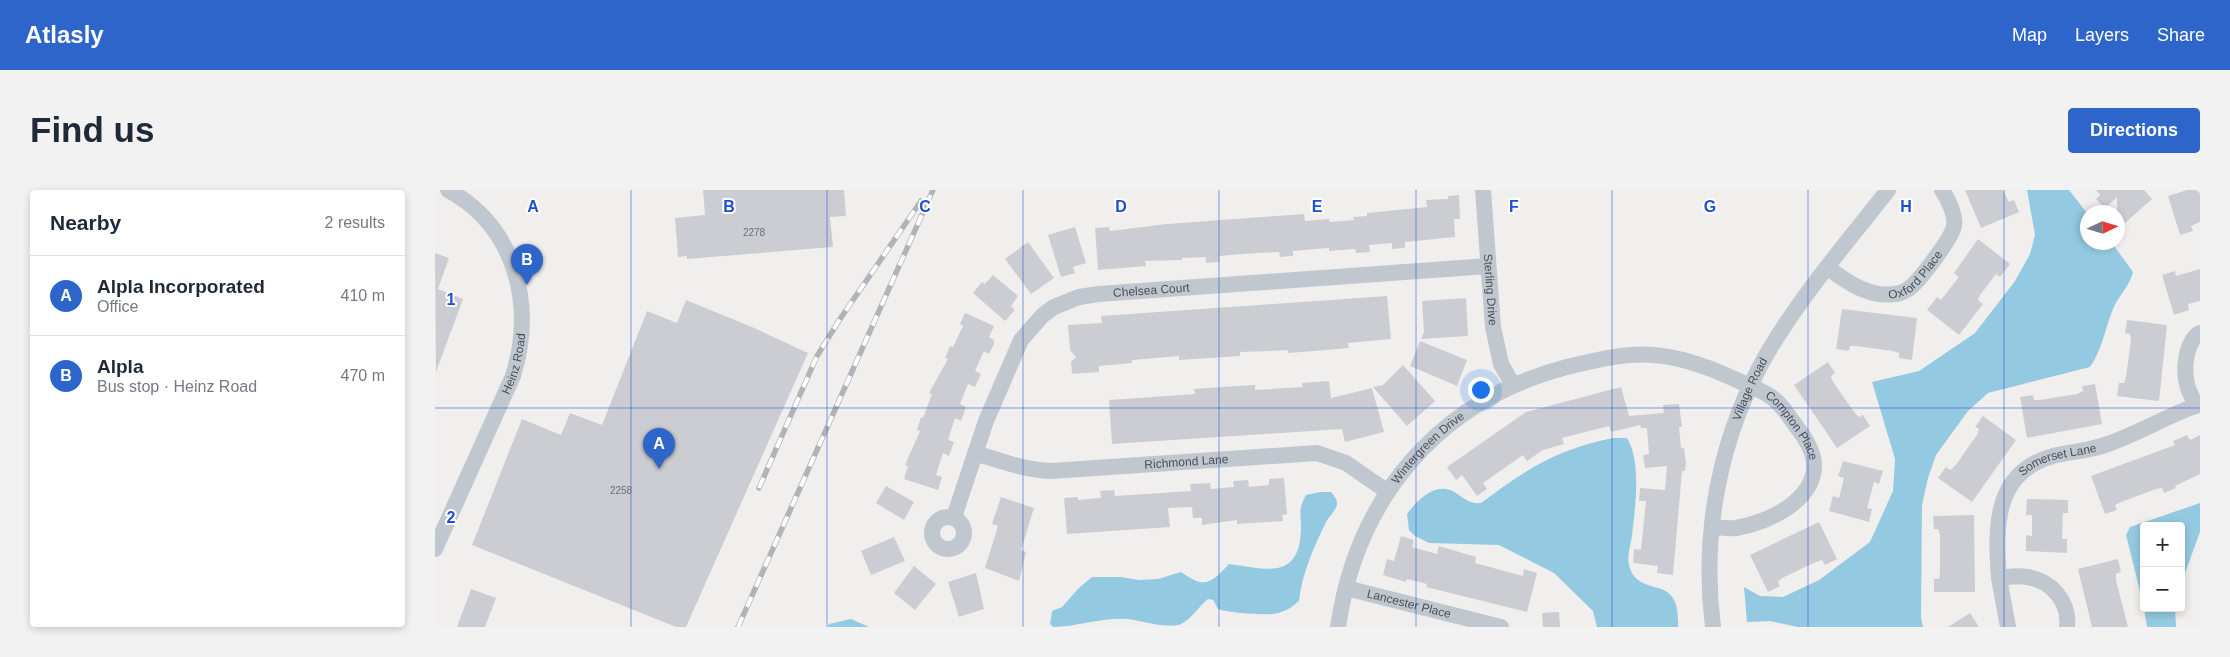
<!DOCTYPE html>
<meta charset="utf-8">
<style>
body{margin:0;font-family:Arial,sans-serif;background:#f2f2f3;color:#1f2937}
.controls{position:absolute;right:15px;bottom:15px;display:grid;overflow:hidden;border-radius:5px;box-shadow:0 2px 8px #0003}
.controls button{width:45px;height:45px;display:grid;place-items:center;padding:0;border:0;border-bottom:1px solid #e0e1e3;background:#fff;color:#1f2937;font:25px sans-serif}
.compass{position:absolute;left:1645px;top:15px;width:45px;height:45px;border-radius:50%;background:#fff;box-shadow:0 2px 8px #0003;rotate:86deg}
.you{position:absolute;left:1045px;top:199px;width:18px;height:18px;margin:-12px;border:4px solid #fff;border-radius:50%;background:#1a73e8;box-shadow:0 0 0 8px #1a73e833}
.badge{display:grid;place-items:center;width:32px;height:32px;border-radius:50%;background:#2e65ca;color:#fff;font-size:16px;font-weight:700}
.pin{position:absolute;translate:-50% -41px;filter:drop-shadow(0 1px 2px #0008)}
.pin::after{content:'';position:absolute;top:26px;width:18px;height:15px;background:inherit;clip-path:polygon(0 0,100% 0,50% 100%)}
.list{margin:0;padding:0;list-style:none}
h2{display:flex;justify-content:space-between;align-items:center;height:65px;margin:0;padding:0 20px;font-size:21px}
h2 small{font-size:16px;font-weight:400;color:#747a83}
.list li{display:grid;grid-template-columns:32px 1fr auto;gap:15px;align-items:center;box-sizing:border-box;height:80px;padding:0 20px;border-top:1px solid #e0e1e3}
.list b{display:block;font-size:19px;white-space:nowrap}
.list p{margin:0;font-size:16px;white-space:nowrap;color:#747a83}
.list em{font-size:16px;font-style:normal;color:#747a83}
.map{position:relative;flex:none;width:1765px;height:437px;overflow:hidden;border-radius:5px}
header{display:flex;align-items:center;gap:30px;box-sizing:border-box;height:70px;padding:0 25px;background:#2e65ca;color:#fff}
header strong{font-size:24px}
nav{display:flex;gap:28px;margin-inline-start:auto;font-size:18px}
.intro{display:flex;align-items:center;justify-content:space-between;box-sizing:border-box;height:120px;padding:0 30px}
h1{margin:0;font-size:35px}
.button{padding:12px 22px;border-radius:5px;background:#2e65ca;color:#fff;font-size:18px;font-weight:700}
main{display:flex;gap:30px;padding:0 30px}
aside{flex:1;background:#fff;border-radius:5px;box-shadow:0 2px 8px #0003}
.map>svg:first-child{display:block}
</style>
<header>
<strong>Atlasly</strong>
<nav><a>Map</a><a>Layers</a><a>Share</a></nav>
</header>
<div class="intro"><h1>Find us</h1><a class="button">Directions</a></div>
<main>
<aside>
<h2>Nearby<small>2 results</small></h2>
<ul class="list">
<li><span class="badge">A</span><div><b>Alpla Incorporated</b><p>Office</p></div><em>410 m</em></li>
<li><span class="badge">B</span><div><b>Alpla</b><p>Bus stop · Heinz Road</p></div><em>470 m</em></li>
</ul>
</aside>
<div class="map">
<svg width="1765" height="437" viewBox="0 0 1765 437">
<rect width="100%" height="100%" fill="#f1efee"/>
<g fill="#94cae1">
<path d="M1592 0H1634L1652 23V52L1677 53 1698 82C1695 96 1683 106 1678 119 1670 139 1667 160 1655 177L1553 203 1533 221 1501 265 1493 288 1487 315 1486 428 1488 437H1363L1335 431 1312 432 1309 397 1325 406 1348 407 1384 390 1435 352 1458 301 1460 269 1437 192 1484 181 1540 143 1580 91 1595 64 1600 45Z"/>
<path d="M1178 248H1192C1207 273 1200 317 1197 346 1195 358 1190 371 1197 383 1211 407 1246 384 1243 437H1162L1158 421 1119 383 1064 355 994 353 980 346 974 340 972 324C983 309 1002 290 1021 303 1030 309 1034 314 1046 313 1092 279 1120 260 1178 248Z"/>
<path d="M885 302H896C899 306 903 310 902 315 900 321 894 327 891 332 879 357 867 383 864 411 858 416 852 421 843 423 832 426 794 423 783 419L778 410 773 409C763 417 756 430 744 435 726 437 716 433 699 430 675 425 643 437 618 437L615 434 617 421 627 417 644 398 657 387H686L704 390 723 389 746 382C770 399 775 394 794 374 831 379 865 391 866 338 866 323 863 319 871 305Z"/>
<polygon points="1765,313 1765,342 1746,394 1746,336 1709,336 1709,417 1691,345 1695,337"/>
<polygon points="1709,418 1740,418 1741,437 1712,437"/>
<polygon points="416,429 434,437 393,437 394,434"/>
</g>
<g fill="#cccdd2">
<polygon points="268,0 409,0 411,26 395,27 398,57 252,69 252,66 243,67 240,28 270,25"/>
<polygon points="1530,0 1568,0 1574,12 1579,10 1584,22 1546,38"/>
<polygon points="1661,0 1709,0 1717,9 1682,40 1682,7 1670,18 1661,9 1665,5"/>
<polygon points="1752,0 1765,0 1765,32 1756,36 1758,41 1745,45 1733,6"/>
<polygon points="1024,5 1025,29 1019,29 1020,47 970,52 970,58 957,59 957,53 934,55 935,62 921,63 920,59 894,61 894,58 881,59 858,61 858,66 845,67 844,62 821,63 784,66 785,72 771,73 771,67 747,68 747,70 710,71 711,76 663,80 660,38 674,37 675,41 732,34 869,24 870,31 894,29 895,32 919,30 918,27 932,26 932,23 992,17 991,10 1013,9 1013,6"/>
<polygon points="640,37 651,73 638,77 640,83 626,87 613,45"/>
<polygon points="1543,49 1575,74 1565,87 1561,84 1545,105 1543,110 1548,114 1524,145 1492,120 1502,107 1506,110 1524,87 1519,83"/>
<polygon points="593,52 619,88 596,104 570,69"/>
<polygon points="0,63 14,68 3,99 28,109 1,182"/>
<polygon points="1765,79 1765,111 1753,114 1754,120 1739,125 1727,85 1740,81 1741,86"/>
<polygon points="558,85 583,106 576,116 580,120 570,131 538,103 547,92 550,94"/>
<polygon points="952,106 956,149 913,153 914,158 880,161 853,163 853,160 833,161 805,162 805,166 744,170 744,166 697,170 697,173 664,176 664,182 637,184 636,172 641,167 635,160 633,135 667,133 666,126"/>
<polygon points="1031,108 1033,146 986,149 989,142 987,111"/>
<polygon points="251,110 317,137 373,163 251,437 241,437 37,355 87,229 126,245 135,223 167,235 212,121 242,133"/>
<polygon points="1407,119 1482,128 1477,170 1464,168 1464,163 1458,161 1421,156 1415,156 1414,161 1401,159"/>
<polygon points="530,123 559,136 554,147 559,150 559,154 554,164 549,161 540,181 546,184 540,197 533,194 525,214 531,217 526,231 520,228 513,250 519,252 514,266 508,263 501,285 507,287 503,300 469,289 473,276 470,275 485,241 482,240 486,227 488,228 497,204 494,203 513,169 510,168 515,156 518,157 528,136 525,134"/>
<polygon points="1692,130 1732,135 1724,211 1682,206 1684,193 1689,193 1691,187 1696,150 1695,144 1690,143"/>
<polygon points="985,151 1032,170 1022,196 975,176"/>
<polygon points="1393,172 1400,183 1396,186 1398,192 1420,223 1424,227 1428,225 1435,236 1402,258 1359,195"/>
<polygon points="968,175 1000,211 972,236 938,197 948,195"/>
<polygon points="894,191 896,208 937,198 949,242 910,252 907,239 677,254 674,210 760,204 759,199 787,197 820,195 820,200 868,197 867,193"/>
<polygon points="1660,194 1667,234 1592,248 1585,207 1598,205 1599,210 1605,210 1642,204 1648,201 1647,196"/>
<polygon points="1186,197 1194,226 1229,223 1228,215 1244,214 1247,237 1244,237 1246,258 1249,258 1251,273 1250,281 1247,281 1238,385 1222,383 1223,376 1198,373 1199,359 1206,360 1211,311 1204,311 1205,298 1230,300 1232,276 1210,278 1208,265 1214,264 1212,238 1206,238 1205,235 1176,242 1174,236 1127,248 1129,254 1108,260 1092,271 1088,265 1048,293 1052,299 1042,306 1027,285 1021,290 1012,277 1091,222"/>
<polygon points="1548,226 1581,250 1537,312 1503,288 1511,277 1515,280 1520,276 1542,245 1544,239 1540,237"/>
<polygon points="1752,245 1755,250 1765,245 1765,284 1740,296 1741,298 1729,303 1727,298 1721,299 1686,312 1680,315 1682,320 1670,324 1656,286 1740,255 1738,251"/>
<polygon points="1408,271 1448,281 1444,294 1439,292 1432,318 1437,319 1434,332 1394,321 1398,306 1404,308 1409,288 1403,286"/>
<polygon points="849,288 852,324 847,325 848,331 802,334 802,330 767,335 767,328 758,328 757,317 733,318 735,337 632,344 629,308 643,307 643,310 666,308 665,301 679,300 680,306 756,301 755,294 775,293 776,299 799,297 798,291 813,290 814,297 834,295 834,289"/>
<polygon points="451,296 479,312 469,330 441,313"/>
<polygon points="566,307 599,318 586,360 591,362 584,391 550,378 563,336 557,334"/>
<polygon points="1592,309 1633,310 1633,323 1628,323 1627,349 1632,349 1632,363 1591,361 1591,345 1597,346 1597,325 1591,325"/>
<polygon points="1539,325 1540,402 1499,402 1499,389 1504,389 1505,382 1505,345 1503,339 1499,339 1498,326"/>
<polygon points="1384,332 1402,369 1390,375 1387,370 1381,372 1347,388 1343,392 1345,396 1333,402 1315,365"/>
<polygon points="966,346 979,350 977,357 1002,364 1004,356 1041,367 1040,373 1088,386 1089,379 1102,383 1092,422 991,397 992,394 972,389 971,392 948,385 952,369 959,371"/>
<polygon points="459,347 470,371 436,385 426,361"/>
<polygon points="1683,369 1686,382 1681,384 1681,390 1693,437 1657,437 1643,379"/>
<polygon points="479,376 501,394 480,420 459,403"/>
<polygon points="541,383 549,419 524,427 513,392"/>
<polygon points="36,399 61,408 50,437 22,437"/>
<polygon points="1124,422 1125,437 1108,437 1107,423"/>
<polygon points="1535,423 1544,437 1513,437"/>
</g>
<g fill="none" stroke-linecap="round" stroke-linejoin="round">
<g stroke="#c1c7cf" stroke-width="16">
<path id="s1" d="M1048 0 1058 137 1066 174 1078 195"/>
<path id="s2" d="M1393 78C1412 92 1434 108 1460 104 1466 103 1472 101 1477 96 1486 88 1517 48 1519 36 1521 25 1513 9 1507 0"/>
<path d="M1761 216C1758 208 1753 201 1752 194 1748 178 1751 151 1765 143"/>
<path id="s3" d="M540 263C566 271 589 280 616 281L882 263 911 273 953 302"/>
<circle cx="513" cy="343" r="16"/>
<path id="s4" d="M519 327 551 231 586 150 608 125 619 117 644 107 663 104 1053 76"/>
<path id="s5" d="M0 359 78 186C100 115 81 37 13 0"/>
<path id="s6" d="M1564 388C1560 337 1559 282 1618 266 1634 262 1651 261 1667 256 1701 245 1731 226 1765 214"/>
<path id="s7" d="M911 398 1066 437"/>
<path id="s8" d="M903 437C922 307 1004 210 1132 177 1199 160 1231 158 1295 187 1308 193 1323 198 1335 206 1346 213 1353 225 1361 236 1369 246 1375 255 1378 267 1387 308 1333 333 1301 338 1293 339 1284 337 1277 337"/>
<path id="s9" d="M1278 437C1266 343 1285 244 1333 162 1367 104 1412 53 1453 0"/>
<path d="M1573 437 1564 388C1573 387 1583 385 1592 387 1616 390 1635 412 1632 437"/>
</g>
<g stroke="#b1b3b8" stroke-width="5.5">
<g id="rail">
<polyline points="324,298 382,166 405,129 486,11"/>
<polyline points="303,437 498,0"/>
</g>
</g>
<use href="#rail" stroke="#fff" stroke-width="4" stroke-dasharray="11" stroke-linecap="butt"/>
</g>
<path fill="none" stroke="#1d4ed8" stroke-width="1" stroke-opacity="0.55" d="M196 0V437M392 0V437M588 0V437M784 0V437M981 0V437M1177 0V437M1373 0V437M1569 0V437M0 218H1765"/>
<g text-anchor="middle" stroke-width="4" stroke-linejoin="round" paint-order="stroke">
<g font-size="10" fill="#6a6f77">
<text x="319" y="46">2278</text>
<text x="186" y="304">2258</text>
</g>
<g font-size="12" fill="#495059" stroke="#fff">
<text dy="4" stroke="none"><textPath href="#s2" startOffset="102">Oxford Place</textPath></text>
<text dy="4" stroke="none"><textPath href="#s1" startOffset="100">Sterling Drive</textPath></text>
<text dy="4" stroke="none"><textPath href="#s4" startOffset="336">Chelsea Court</textPath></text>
<text dy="4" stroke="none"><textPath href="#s5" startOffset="202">Heinz Road</textPath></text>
<text dy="4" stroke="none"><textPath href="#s9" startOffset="244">Village Road</textPath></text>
<text dy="4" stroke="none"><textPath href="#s8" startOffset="618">Compton Place</textPath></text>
<text dy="4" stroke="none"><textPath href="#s8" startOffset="205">Wintergreen Drive</textPath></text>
<text dy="4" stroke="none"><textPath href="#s3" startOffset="214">Richmond Lane</textPath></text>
<text dy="4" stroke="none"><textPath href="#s6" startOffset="151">Somerset Lane</textPath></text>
<text dy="4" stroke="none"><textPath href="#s7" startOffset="65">Lancester Place</textPath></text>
</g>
</g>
<g font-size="16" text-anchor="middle" font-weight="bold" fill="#1d4ed8" stroke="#fff" stroke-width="4" stroke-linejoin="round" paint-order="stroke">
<text x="98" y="22">A</text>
<text x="294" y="22">B</text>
<text x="490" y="22">C</text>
<text x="686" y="22">D</text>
<text x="882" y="22">E</text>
<text x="1079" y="22">F</text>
<text x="1275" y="22">G</text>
<text x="1471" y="22">H</text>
<text x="16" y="115">1</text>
<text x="16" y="333">2</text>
</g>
</svg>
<div class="controls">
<button>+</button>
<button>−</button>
</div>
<svg class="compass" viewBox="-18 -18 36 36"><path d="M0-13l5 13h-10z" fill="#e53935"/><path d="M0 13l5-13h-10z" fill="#747a83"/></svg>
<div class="you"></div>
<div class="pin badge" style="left:224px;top:279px">A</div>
<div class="pin badge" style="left:92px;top:95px">B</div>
</div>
</main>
